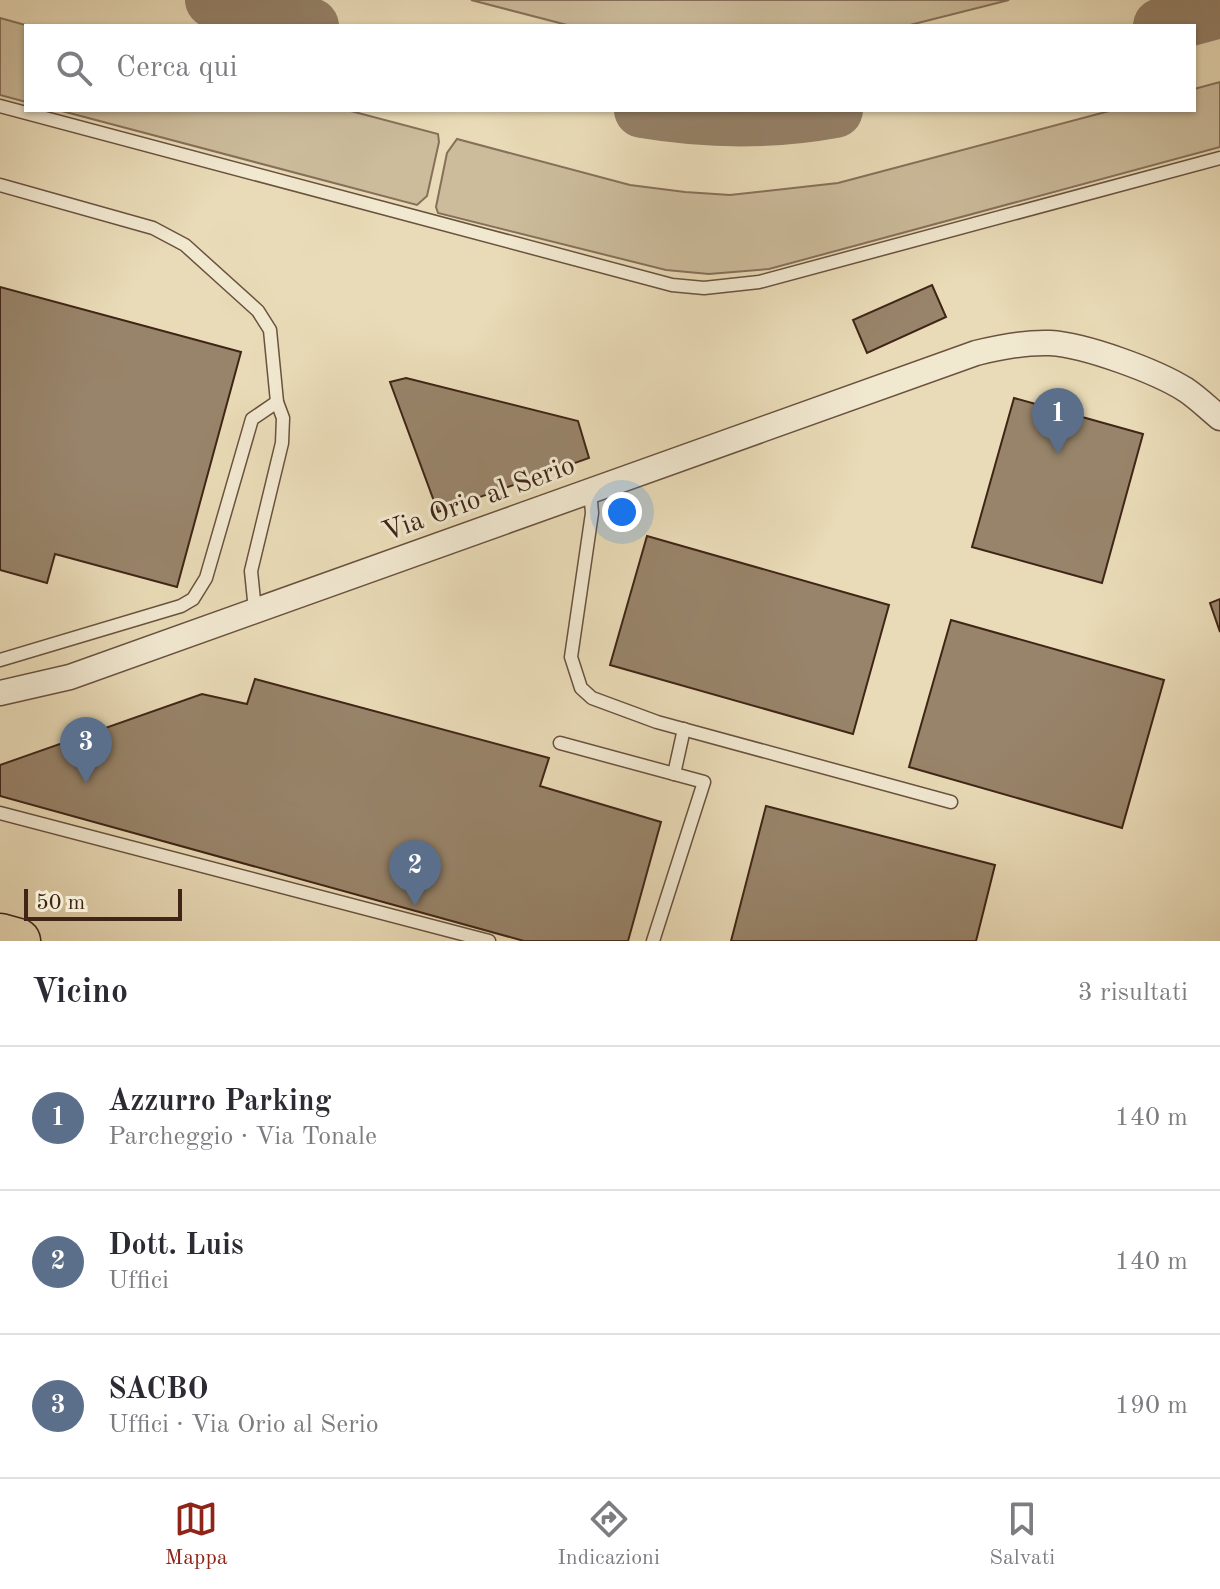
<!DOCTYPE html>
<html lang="it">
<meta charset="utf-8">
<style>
body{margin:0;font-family:"Old Standard TT",serif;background:#f2f2f3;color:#2b2b33}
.scale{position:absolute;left:24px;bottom:20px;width:158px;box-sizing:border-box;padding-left:8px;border:4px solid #402517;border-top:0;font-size:22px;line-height:28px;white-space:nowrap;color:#402517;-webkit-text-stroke:6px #f1e8d0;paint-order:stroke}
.you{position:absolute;left:622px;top:512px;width:28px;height:28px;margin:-20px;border:6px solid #fff;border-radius:50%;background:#1a73e8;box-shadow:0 0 0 12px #1a73e833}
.badge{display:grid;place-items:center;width:52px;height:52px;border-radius:50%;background:#8f2418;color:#fff;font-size:26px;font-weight:700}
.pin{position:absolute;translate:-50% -66px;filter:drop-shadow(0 2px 4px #0008)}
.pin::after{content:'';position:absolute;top:42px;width:28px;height:24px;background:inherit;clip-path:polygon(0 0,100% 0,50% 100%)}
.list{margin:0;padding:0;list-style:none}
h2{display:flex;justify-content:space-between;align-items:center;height:104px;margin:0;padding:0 32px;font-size:34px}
h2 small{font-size:26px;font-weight:400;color:#7c7c81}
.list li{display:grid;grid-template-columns:52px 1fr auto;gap:24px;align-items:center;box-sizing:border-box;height:144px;padding:0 32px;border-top:2px solid #e1e1e2}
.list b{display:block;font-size:30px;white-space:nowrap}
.list p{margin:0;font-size:26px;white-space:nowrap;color:#7c7c81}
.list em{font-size:26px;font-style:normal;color:#7c7c81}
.icon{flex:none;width:44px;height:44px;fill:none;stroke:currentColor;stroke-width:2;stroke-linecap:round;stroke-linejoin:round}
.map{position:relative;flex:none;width:1220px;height:941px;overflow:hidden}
.search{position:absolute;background:#fff;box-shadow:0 2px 6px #0004;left:24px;right:24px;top:24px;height:88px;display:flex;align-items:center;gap:20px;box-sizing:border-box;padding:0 28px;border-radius:0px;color:#7c7c81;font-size:30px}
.sheet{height:536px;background:#fff}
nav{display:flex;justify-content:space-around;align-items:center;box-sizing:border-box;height:112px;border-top:2px solid #e1e1e2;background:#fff;font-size:22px;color:#7c7c81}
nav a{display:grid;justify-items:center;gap:4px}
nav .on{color:#8f2418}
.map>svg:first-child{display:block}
</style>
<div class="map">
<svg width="1220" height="941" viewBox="0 0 1220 941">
<rect width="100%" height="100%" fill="#e9dbb7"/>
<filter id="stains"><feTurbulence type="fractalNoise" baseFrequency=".0025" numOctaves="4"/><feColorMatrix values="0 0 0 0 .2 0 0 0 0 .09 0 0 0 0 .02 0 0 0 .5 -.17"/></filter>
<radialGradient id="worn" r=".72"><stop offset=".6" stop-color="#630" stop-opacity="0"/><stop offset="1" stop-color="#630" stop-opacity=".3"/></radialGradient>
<g fill="#ccbc9c" stroke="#86705a" stroke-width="2">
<polygon points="471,0 1009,0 906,26 571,26"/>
<polygon points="0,18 29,26 26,26 26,102 0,95"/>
<polygon points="1220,82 1220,147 769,269 709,274 666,270 438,213 436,207 447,153 457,139 630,185 685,192 730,195 838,183 1113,110 1194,110 1194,89"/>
<polygon points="58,110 347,110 438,134 439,142 427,196 417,205"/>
</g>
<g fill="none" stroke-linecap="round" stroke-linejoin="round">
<g stroke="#948067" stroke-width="56">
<polyline points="213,0 311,26"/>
<polyline points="1161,26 1220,10"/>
<path d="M642 110C707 121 770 122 835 110"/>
</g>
</g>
<g fill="#98846a" stroke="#402517" stroke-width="2">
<polygon points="932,285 946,317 867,353 853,320"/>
<polygon points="0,287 241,352 177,587 55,554 47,583 0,570"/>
<polygon points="406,378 578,421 589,458 438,512 390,382"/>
<polygon points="1014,398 1143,434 1102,583 972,547"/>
<polygon points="647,536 889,605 853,734 610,665"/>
<polygon points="1220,599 1220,632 1210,603"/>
<polygon points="951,620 1164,680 1122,828 909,767"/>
<polygon points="255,679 549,758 540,786 661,822 628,941 524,941 0,796 0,765 202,694 247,704"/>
<polygon points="766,806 995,865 976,941 731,941"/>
</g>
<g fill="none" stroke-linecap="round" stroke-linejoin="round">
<g stroke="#6a523f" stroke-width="15">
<g id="service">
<polyline points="0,106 672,285 704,288 759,282 1220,158"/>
<polyline points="0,185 153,228 185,245 258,311 270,330 277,402 283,418 282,443 251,571 255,610"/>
<polyline points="590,489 592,513 571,657 581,688 592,698 657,722 951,802"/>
<polyline points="0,660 181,606 193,599 206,578 252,419 277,402"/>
<polyline points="560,743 704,782 653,941"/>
<polyline points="674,774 684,729"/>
<polyline points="0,813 489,941"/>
</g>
</g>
<g stroke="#6a523f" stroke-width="27">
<path id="minor" d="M0 693 70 677 976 353C1000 347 1025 342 1050 343 1085 345 1156 371 1186 390 1198 398 1209 409 1220 418"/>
</g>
<g stroke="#402517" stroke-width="47">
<polyline id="motorway" points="0,936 18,941"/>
</g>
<use href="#service" stroke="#f1e8d0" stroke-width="12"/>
<use href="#minor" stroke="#f1e8d0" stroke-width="24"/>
<use href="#motorway" stroke="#e9dbb7" stroke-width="44"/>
</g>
<g text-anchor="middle" stroke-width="6" stroke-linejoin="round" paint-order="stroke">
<g font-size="28" fill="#402517" stroke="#f1e8d0">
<text transform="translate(478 497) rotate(-20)" y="10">Via Orio al Serio</text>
</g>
</g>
<rect width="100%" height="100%" filter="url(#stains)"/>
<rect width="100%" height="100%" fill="url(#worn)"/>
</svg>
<div class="scale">50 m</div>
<div class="you"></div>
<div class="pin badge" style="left:1058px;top:454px;background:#5c6f8a">1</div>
<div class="pin badge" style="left:415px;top:906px;background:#5c6f8a">2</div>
<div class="pin badge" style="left:86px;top:783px;background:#5c6f8a">3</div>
<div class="search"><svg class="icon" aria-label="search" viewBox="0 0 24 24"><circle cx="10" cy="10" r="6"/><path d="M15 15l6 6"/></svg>Cerca qui</div>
</div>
<section class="sheet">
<h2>Vicino<small>3 risultati</small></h2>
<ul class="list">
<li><span class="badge" style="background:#5c6f8a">1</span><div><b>Azzurro Parking</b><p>Parcheggio · Via Tonale</p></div><em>140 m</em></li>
<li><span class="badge" style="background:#5c6f8a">2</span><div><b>Dott. Luis</b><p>Uffici</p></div><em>140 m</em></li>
<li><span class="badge" style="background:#5c6f8a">3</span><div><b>SACBO</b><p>Uffici · Via Orio al Serio</p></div><em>190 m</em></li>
</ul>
</section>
<nav>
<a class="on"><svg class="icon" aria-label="map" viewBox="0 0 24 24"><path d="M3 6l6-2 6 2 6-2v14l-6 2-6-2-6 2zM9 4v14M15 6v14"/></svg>Mappa</a>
<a><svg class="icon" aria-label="directions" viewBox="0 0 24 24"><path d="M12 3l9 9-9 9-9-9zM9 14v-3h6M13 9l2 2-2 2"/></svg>Indicazioni</a>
<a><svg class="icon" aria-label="saved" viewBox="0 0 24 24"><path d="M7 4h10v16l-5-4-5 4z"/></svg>Salvati</a>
</nav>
